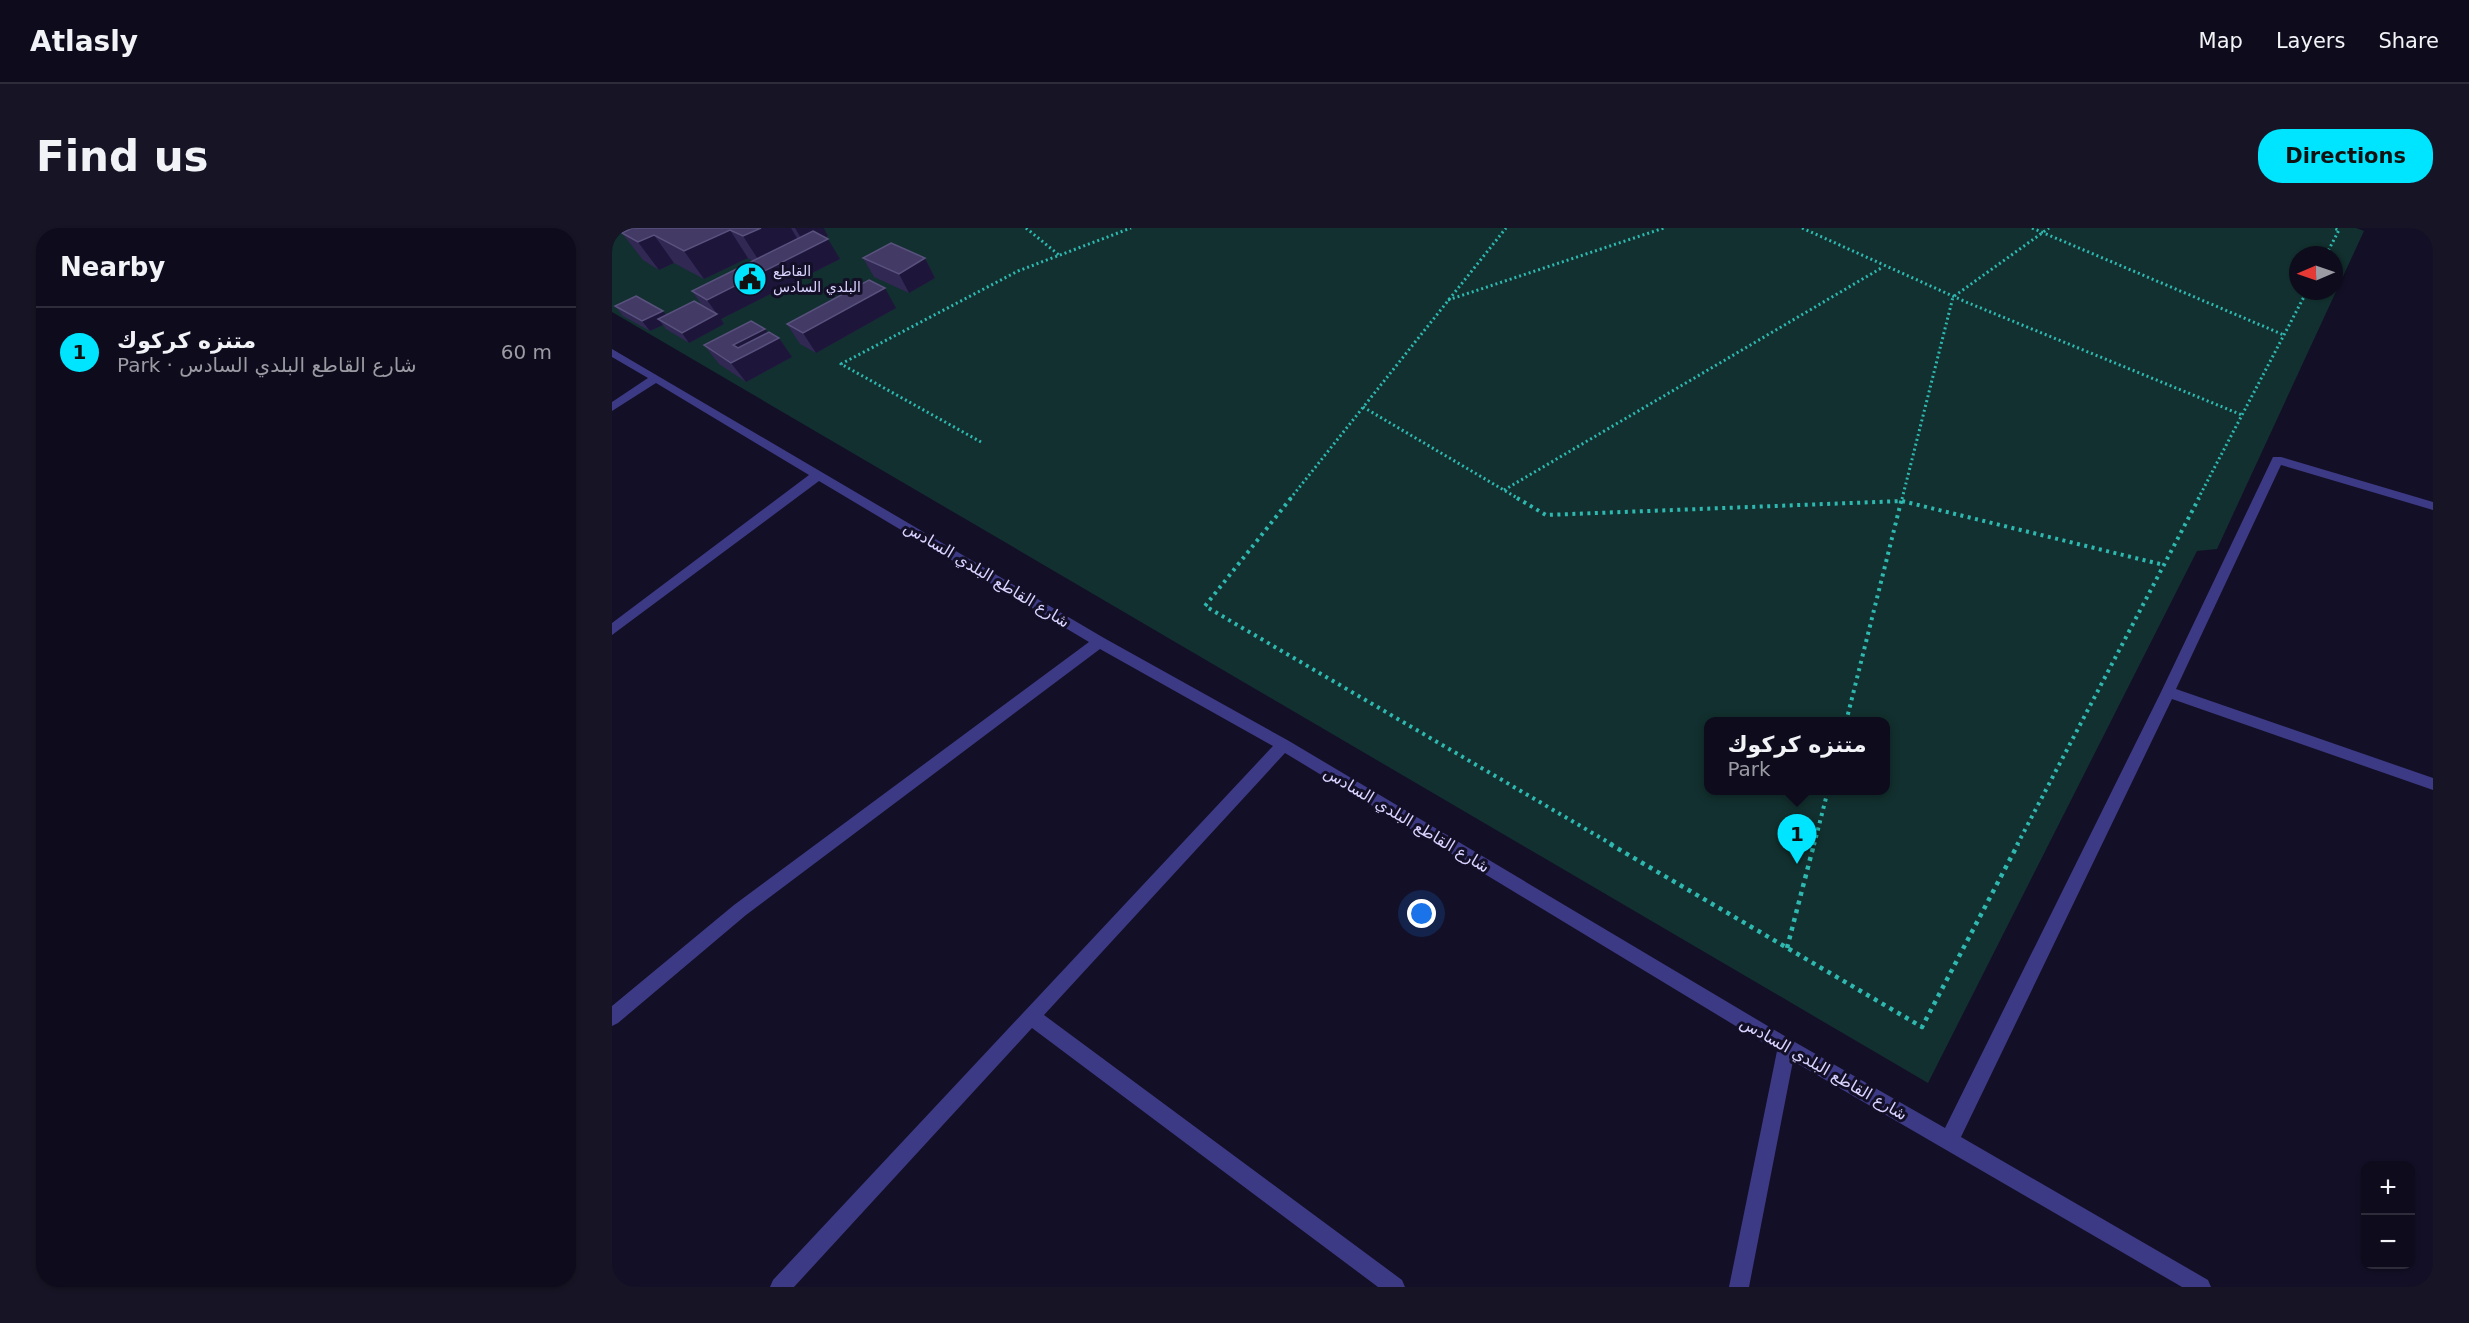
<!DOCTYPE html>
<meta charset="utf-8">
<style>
body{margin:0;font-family:"DejaVu Sans","Noto Sans Arabic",sans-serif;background:#171425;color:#f1f3f6}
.controls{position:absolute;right:18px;bottom:18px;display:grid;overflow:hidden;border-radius:12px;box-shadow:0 2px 4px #0004}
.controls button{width:54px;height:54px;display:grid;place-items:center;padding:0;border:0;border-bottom:2px solid #2e2b3b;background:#0e0b1c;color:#f1f3f6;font:30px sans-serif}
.compass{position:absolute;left:1677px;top:18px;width:54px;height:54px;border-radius:50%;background:#0e0b1c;box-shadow:0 2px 4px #0004;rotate:268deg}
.you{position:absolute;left:810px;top:686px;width:21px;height:21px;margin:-15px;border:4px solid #fff;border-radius:50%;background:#1a73e8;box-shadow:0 0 0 9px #1a73e833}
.badge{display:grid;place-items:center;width:39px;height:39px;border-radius:50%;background:#00e5ff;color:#111;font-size:20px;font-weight:700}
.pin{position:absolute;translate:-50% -50px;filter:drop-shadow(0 2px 3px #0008)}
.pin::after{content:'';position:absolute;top:32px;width:21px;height:18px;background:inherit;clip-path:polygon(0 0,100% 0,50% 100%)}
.popup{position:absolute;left:1092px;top:489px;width:186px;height:78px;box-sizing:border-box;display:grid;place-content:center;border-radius:12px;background:#0e0b1c;filter:drop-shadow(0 2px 4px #0005);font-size:20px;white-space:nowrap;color:#9b9ba3}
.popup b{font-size:22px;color:#f1f3f6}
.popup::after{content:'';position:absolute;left:50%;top:100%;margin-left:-12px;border:12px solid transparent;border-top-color:#0e0b1c}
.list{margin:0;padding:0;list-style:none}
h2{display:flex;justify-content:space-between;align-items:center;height:78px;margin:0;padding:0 24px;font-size:26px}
h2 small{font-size:20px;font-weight:400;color:#9b9ba3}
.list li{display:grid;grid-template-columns:39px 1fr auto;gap:18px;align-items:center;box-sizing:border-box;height:90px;padding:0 24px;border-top:2px solid #2e2b3b}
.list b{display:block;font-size:22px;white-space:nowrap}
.list p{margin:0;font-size:20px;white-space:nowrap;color:#9b9ba3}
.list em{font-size:20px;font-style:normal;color:#9b9ba3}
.map{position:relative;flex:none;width:1821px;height:1059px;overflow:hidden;border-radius:24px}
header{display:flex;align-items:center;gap:36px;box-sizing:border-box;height:84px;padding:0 30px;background:#0e0b1c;border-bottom:2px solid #2e2b3b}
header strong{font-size:28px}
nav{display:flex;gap:33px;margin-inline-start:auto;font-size:21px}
.intro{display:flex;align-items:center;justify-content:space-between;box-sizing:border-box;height:144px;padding:0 36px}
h1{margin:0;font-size:42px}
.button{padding:15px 27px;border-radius:24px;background:#00e5ff;color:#111;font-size:21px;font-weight:700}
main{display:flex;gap:36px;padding:0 36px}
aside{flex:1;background:#0e0b1c;border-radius:24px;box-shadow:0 2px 4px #0004}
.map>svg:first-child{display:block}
</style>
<header>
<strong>Atlasly</strong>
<nav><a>Map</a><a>Layers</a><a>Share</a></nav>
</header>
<div class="intro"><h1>Find us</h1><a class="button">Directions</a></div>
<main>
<aside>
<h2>Nearby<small></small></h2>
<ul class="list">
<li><span class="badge">1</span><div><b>متنزه كركوك</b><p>Park · شارع القاطع البلدي السادس</p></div><em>60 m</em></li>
</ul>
</aside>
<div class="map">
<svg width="1821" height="1059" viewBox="0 0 1821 1059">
<rect width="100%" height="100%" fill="#130f26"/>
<path fill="#12302f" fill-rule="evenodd" d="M0 0H1744L1752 3 1605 321 1585 323 1316 855 0 84ZM1686 27H1722V63H1686ZM1096 494H1274V562H1096Z"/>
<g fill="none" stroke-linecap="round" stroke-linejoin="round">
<g stroke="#2fb8b0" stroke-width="3" stroke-dasharray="2 3" stroke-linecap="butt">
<polyline points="414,0 447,27"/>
<polyline points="1190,0 1354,74 1630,187"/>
<polyline points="1420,0 1672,107"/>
<polyline points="1714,27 1727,2 1721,0"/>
<polyline points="836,72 1052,0"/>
<polyline points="751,179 907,271"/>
<polyline points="369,214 229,136 406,43 519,0"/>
<polyline points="892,262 1271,39"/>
<polyline points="678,271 894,0"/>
<polyline points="1290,271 1341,69 1437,0"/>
<polyline points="1586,271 1695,63"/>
</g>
<g stroke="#2fb8b0" stroke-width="4" stroke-dasharray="3 4.5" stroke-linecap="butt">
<polyline points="679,270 593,378 1001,617"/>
<polyline points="905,270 934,287 1290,273 1552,337"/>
<polyline points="1234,494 1290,270"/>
<polyline points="1202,617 1216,562"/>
<polyline points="1405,617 1587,270"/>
</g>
<g stroke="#2fb8b0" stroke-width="4.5" stroke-dasharray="4 5" stroke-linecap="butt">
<polyline points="998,616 1310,799 1406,616"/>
<polyline points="1175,720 1202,616"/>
</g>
<polygon fill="#3d3a85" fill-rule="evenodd" points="0,121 492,410 677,513 1181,813 1333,900 1549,464 1661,229 1669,229 1821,274 1821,282 1669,237 1564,461 1821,550 1821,562 1560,471 1349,909 1596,1052 1599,1059 1570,1059 1181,833 1137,1059 1117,1059 1165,823 673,525 432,787 790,1052 793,1059 766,1059 420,800 182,1059 158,1059 161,1052 661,518 488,421 134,687 6,795 0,798 0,778 122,677 477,414 207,253 0,407 0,395 197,247 44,155 0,183 0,174 36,150 0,129"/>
</g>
<g fill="#312854">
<polygon points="20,0 212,0 216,8 213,10 228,31 109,91 112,96 77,115 54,101 51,97 38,103 11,88 3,78 55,87 91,79 80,63 141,33 136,30 92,51 62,35 47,42 31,32 10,5"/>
<polygon points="251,30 313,30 323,50 297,65 262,49"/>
<polygon points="284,80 204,125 188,116 175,96"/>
<polygon points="153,101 155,105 167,110 180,129 134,154 107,136 92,117"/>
</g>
<g fill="#1d163a">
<polygon points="149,0 179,0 189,17 149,36 131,8"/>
<polygon points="183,0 212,0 216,8 195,20"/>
<polygon points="118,2 136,30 92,51 72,23"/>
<polygon points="42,7 62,35 47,42 26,14"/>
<polygon points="216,11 228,31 109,91 112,96 77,115 70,105 105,86 95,72"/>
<polygon points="313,30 323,50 297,65 287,46"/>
<polygon points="273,60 284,80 204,125 191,105"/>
<polygon points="51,83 59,93 46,91 51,97 38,103 30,93"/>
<polygon points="153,101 161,113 167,110 180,129 134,154 119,135 121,117"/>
</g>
<g fill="#433a66" stroke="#5a527e" stroke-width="1.5">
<polygon points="20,0 149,0 131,8 118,2 72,23 42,7 26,14 10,5"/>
<polygon points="201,3 216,11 95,72 80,63"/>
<polygon points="279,15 313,30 287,46 251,30"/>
<polygon points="257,52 273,60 191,105 175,96"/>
<polygon points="24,68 51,83 30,93 3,78"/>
<polygon points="82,73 105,86 70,105 46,91"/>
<polygon points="139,93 153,101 121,117 126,120 157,104 167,110 119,135 92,117"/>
</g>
<defs>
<g id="civic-disc" transform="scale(1.725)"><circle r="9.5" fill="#00e5ff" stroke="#130f26"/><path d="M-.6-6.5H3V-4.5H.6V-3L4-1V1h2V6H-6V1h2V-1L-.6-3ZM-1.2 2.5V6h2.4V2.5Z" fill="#111"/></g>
</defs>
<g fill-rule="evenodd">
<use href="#civic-disc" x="138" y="51"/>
</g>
<g text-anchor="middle" stroke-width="6" stroke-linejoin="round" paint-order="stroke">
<g font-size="14" fill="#d9d4ff" stroke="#130f26" text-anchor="start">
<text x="161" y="48">القاطع<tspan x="161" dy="16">البلدي السادس</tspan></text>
</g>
<g font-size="16" fill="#d9d4ff" stroke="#130f26">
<text transform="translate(375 346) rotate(31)" y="6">شارع القاطع البلدي السادس</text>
<text transform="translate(795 591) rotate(31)" y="6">شارع القاطع البلدي السادس</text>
<text transform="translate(1212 840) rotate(30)" y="6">شارع القاطع البلدي السادس</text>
</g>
</g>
</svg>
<div class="controls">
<button>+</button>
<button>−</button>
</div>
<svg class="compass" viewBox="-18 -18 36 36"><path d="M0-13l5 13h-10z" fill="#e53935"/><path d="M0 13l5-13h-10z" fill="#9b9ba3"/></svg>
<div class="you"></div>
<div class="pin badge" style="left:1185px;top:636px">1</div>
<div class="popup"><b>متنزه كركوك</b>Park</div>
</div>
</main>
